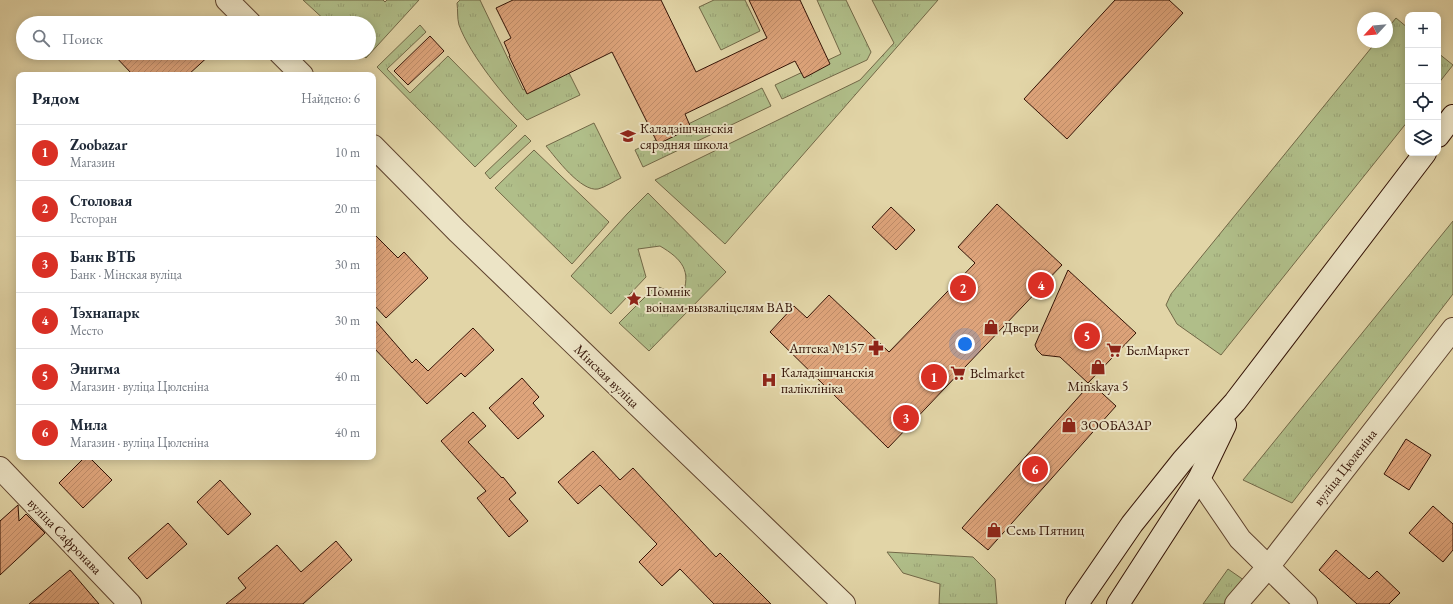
<!DOCTYPE html>
<html lang="ru">
<meta charset="utf-8">
<style>
body{margin:0;font-family:"EB Garamond",serif;background:#f2f2f3;color:#1f2937}
.controls{position:absolute;right:12px;top:12px;display:grid;overflow:hidden;border-radius:8px;box-shadow:0 2px 10px #0003}
.controls button{width:36px;height:36px;display:grid;place-items:center;padding:0;border:0;border-bottom:1px solid #e0e1e3;background:#fff;color:#1f2937;font:20px sans-serif}
.compass{position:absolute;left:1357px;top:12px;width:36px;height:36px;border-radius:50%;background:#fff;box-shadow:0 2px 10px #0003;rotate:244deg}
.you{position:absolute;left:965px;top:344px;width:14px;height:14px;margin:-10px;border:3px solid #fff;border-radius:50%;background:#1a73e8;box-shadow:0 0 0 6px #1a73e833}
.badge{display:grid;place-items:center;width:26px;height:26px;border-radius:50%;background:#d93025;color:#fff;font-size:13px;font-weight:700}
.pin{position:absolute;translate:-50% -50%;border:2px solid #fff;box-shadow:0 1px 4px #0006}
.list{margin:0;padding:0;list-style:none}
h2{display:flex;justify-content:space-between;align-items:center;height:52px;margin:0;padding:0 16px;font-size:17px}
h2 small{font-size:13px;font-weight:400;color:#747a83}
.list li{display:grid;grid-template-columns:26px 1fr auto;gap:12px;align-items:center;box-sizing:border-box;height:56px;padding:0 16px;border-top:1px solid #e0e1e3}
.list b{display:block;font-size:15px;white-space:nowrap}
.list p{margin:0;font-size:13px;white-space:nowrap;color:#747a83}
.list em{font-size:13px;font-style:normal;color:#747a83}
.icon{flex:none;width:22px;height:22px;fill:none;stroke:currentColor;stroke-width:2;stroke-linecap:round;stroke-linejoin:round}
.map{position:relative;flex:none;width:1453px;height:604px;overflow:hidden}
.search{position:absolute;background:#fff;box-shadow:0 2px 10px #0003;left:16px;top:16px;width:360px;height:44px;display:flex;align-items:center;gap:10px;box-sizing:border-box;padding:0 14px;border-radius:22px;color:#747a83;font-size:15px}
.panel{position:absolute;background:#fff;box-shadow:0 2px 10px #0003;left:16px;top:72px;width:360px;height:388px;border-radius:8px}
.map>svg:first-child{display:block}
</style>
<div class="map">
<svg width="1453" height="604" viewBox="0 0 1453 604">
<defs>
<pattern id="grass-tufts" width="24" height="20" patternUnits="userSpaceOnUse"><rect width="24" height="20" fill="#b0be89"/><path d="M3 7l-1-3M5 7V3M7 7l1-3M15 17l-1-3M17 17v-4M19 17l1-3" fill="none" stroke="#98a275"/></pattern>
<pattern id="building-hatch" width="6" height="6" patternUnits="userSpaceOnUse"><rect width="6" height="6" fill="#dea47b"/><path d="M-1 1l2-2M0 6l6-6M5 7l2-2" fill="none" stroke="#bf8c69"/></pattern>
</defs>
<rect width="100%" height="100%" fill="#e2d5a7"/>
<filter id="stains"><feTurbulence type="fractalNoise" baseFrequency=".005" numOctaves="4"/><feColorMatrix values="0 0 0 0 .2 0 0 0 0 .09 0 0 0 0 .02 0 0 0 .5 -.17"/></filter>
<radialGradient id="worn" r=".72"><stop offset=".6" stop-color="#630" stop-opacity="0"/><stop offset="1" stop-color="#630" stop-opacity=".3"/></radialGradient>
<g fill="url(#grass-tufts)" stroke="#726847">
<polygon points="303,0 383,0 385,2 387,0 419,0 366,58 360,53 369,53 369,23 328,23"/>
<path d="M460 0H480L523 90 567 69 580 95 527 120C505 98 470 55 459 25 457 18 458 10 457 3Z"/>
<polygon points="714,0 745,0 760,31 721,50 699,7"/>
<polygon points="817,0 846,0 871,52 867,60 782,99 775,85 841,54"/>
<polygon points="872,0 938,0 725,244 655,180 860,80 894,43"/>
<polygon points="1396,18 1408,28 1408,121 1221,355 1177,324 1166,305 1171,294 1376,42 1387,42 1387,29"/>
<polygon points="420,25 426,32 387,69 410,93 448,56 517,126 475,167 377,67"/>
<polygon points="1438,53 1453,65 1438,84"/>
<polygon points="762,88 771,106 643,167 635,150"/>
<path d="M594 123 621 178C614 181 606 187 598 189 581 192 556 158 546 146Z"/>
<polygon points="525,135 531,141 490,179 485,173"/>
<polygon points="534,150 609,222 572,264 495,188"/>
<path d="M648 193 726 272 649 351 619 323 656 286 682 296C692 271 682 259 660 246L638 249 646 277 611 314 571 276 627 214Z"/>
<polygon points="1453,221 1453,294 1292,503 1243,480"/>
<polygon points="887,552 973,557 995,579 997,604 939,604 940,584 903,573"/>
<polygon points="1228,569 1251,585 1236,604 1203,604"/>
</g>
<g fill="url(#building-hatch)" stroke="#331205">
<polygon points="513,0 661,0 696,72 767,38 749,0 800,0 830,64 804,78 795,61 685,114 691,128 658,144 612,52 527,94 509,56 510,56 504,42 511,38 496,8"/>
<polygon points="1115,0 1169,0 1183,13 1067,139 1024,99"/>
<polygon points="430,36 444,51 408,85 394,71"/>
<polygon points="112,53 212,53 188,75 133,75"/>
<polygon points="997,204 1062,265 888,448 770,332 794,306 807,318 829,295 889,352 975,263 958,247"/>
<polygon points="891,207 915,230 896,250 872,227"/>
<polygon points="373,233 398,258 404,252 428,278 386,318 373,304"/>
<polygon points="1068,270 1136,333 1088,383 1060,357 1042,355 1037,350 1035,345"/>
<polygon points="373,318 412,363 416,359 428,371 473,328 494,350 465,377 461,373 427,404 373,347"/>
<polygon points="522,378 539,397 533,403 544,416 518,439 489,408"/>
<polygon points="1091,383 1116,406 988,550 962,528"/>
<polygon points="473,412 486,426 468,442 502,478 503,477 516,493 509,499 528,521 509,537 477,498 486,491 441,441"/>
<polygon points="1406,439 1431,455 1409,490 1384,474"/>
<polygon points="593,451 620,480 633,468 716,557 720,553 771,604 714,604 680,569 662,586 639,562 657,544 600,485 578,504 558,482"/>
<polygon points="85,457 89,457 112,480 83,508 59,483"/>
<polygon points="220,480 251,514 228,535 197,502"/>
<polygon points="18,505 19,521 26,514 45,533 0,575 0,521"/>
<polygon points="1433,506 1453,524 1453,550 1443,562 1409,533"/>
<polygon points="168,523 187,544 147,579 128,558"/>
<polygon points="336,541 352,560 303,604 226,604 246,588 238,578 277,545 301,572"/>
<polygon points="1336,550 1369,579 1377,571 1400,593 1389,604 1357,604 1319,570"/>
<polygon points="70,570 99,604 29,604"/>
</g>
<g fill="none" stroke-linecap="round" stroke-linejoin="round">
<g stroke="#5f432e" stroke-width="24">
<g id="minor">
<polyline points="0,468 130,604"/>
<polyline points="1199,479 1240,539 1306,604"/>
<polyline points="1236,604 1268,567 1453,329"/>
</g>
</g>
<g stroke="#5f432e" stroke-width="24">
<g id="tertiary">
<polyline points="227,0 250,23"/>
<polyline points="280,53 302,75"/>
<polyline points="373,146 457,231 844,604"/>
</g>
</g>
<g stroke="#331205" stroke-width="24">
<g id="secondary">
<polyline points="1438,136 1453,116"/>
<polyline points="1077,604 1132,524 1183,460 1235,402 1425,153"/>
<polyline points="1118,604 1199,479 1225,425"/>
</g>
</g>
<use href="#minor" stroke="#ece4c6" stroke-width="22"/>
<use href="#tertiary" stroke="#ece4c6" stroke-width="22"/>
<use href="#secondary" stroke="#ece4c6" stroke-width="22"/>
</g>
<defs>
<g id="school-bare" transform="scale(1.2)"><path d="M0-5L7-2L0 1L-7-2ZM-4 1L0 2.5L4 1V4Q0 6-4 4Z" fill="#8f2418" stroke="#ece4c6" stroke-width="2.5" paint-order="stroke"/></g>
<g id="sight-bare" transform="scale(1.2)"><path d="M0-6L1.8-2.2L6-1.7L2.9 1.2L3.7 5.4L0 3.3L-3.7 5.4L-2.9 1.2L-6-1.7L-1.8-2.2Z" fill="#8f2418" stroke="#ece4c6" stroke-width="2.5" paint-order="stroke"/></g>
<g id="shop-bare" transform="scale(1.2)"><path d="M-5-2.5h2.3a2.7 3.5 0 0 1 5.4 0H5L5.5 6h-11ZM-1.5-2.5h3a1.5 2.3 0 0 0-3 0Z" fill="#8f2418" stroke="#ece4c6" stroke-width="2.5" paint-order="stroke"/></g>
<g id="pharmacy-bare" transform="scale(1.2)"><path d="M-2-6h4v4h4v4h-4v4h-4v-4h-4v-4h4Z" fill="#8f2418" stroke="#ece4c6" stroke-width="2.5" paint-order="stroke"/></g>
<g id="supermarket-bare" transform="scale(1.2)"><path d="M-6-5.5h2.5l.6 2H6L4.5 2H-2.5L-4.4-4H-6ZM-1.5 3.2a1.3 1.3 0 1 0 .1 0ZM3 3.2a1.3 1.3 0 1 0 .1 0Z" fill="#8f2418" stroke="#ece4c6" stroke-width="2.5" paint-order="stroke"/></g>
<g id="hospital-bare" transform="scale(1.2)"><path d="M-5-5h3v3.5h4V-5h3V5h-3V1.5h-4V5h-3Z" fill="#8f2418" stroke="#ece4c6" stroke-width="2.5" paint-order="stroke"/></g>
</defs>
<g fill-rule="evenodd">
<use href="#school-bare" x="628" y="136"/>
<use href="#sight-bare" x="634" y="299"/>
<use href="#shop-bare" x="991" y="327"/>
<use href="#pharmacy-bare" x="876" y="348"/>
<use href="#supermarket-bare" x="1114" y="350"/>
<use href="#shop-bare" x="1098" y="367"/>
<use href="#supermarket-bare" x="958" y="373"/>
<use href="#hospital-bare" x="769" y="380"/>
<use href="#shop-bare" x="1069" y="425"/>
<use href="#shop-bare" x="994" y="530"/>
</g>
<g text-anchor="middle" stroke-width="4" stroke-linejoin="round" paint-order="stroke">
<g font-size="14" fill="#331205" stroke="#ece4c6" text-anchor="start">
<text x="640" y="133">Каладзішчанскія<tspan x="640" dy="16">сярэдняя школа</tspan></text>
<text x="646" y="296">Помнік<tspan x="646" dy="16">воінам-вызваліцелям ВАВ</tspan></text>
<text x="1003" y="332">Двери</text>
<text x="864" y="353" text-anchor="end">Аптека №157</text>
<text x="1126" y="355">БелМаркет</text>
<text x="781" y="377">Каладзішчанскія<tspan x="781" dy="16">паліклініка</tspan></text>
<text x="970" y="378">Belmarket</text>
<text x="1098" y="391" text-anchor="middle">Minskaya 5</text>
<text x="1081" y="430">ЗООБАЗАР</text>
<text x="1006" y="535">Семь Пятниц</text>
</g>
<g font-size="14" fill="#331205" stroke="#ece4c6">
<text transform="translate(607 376) rotate(44)" y="5">Мінская вуліца</text>
<text transform="translate(1345 467) rotate(-52)" y="5">вуліца Цюленіна</text>
<text transform="translate(65 536) rotate(46)" y="5">вуліца Сафронава</text>
</g>
</g>
<rect width="100%" height="100%" filter="url(#stains)"/>
<rect width="100%" height="100%" fill="url(#worn)"/>
</svg>
<div class="controls">
<button>+</button>
<button>−</button>
<button><svg class="icon" aria-label="locate" viewBox="0 0 24 24"><circle cx="12" cy="12" r="6"/><path d="M12 2v4M12 18v4M2 12h4M18 12h4"/></svg></button>
<button><svg class="icon" aria-label="layers" viewBox="0 0 24 24"><path d="M12 4l9 5-9 5-9-5zM3 14l9 5 9-5"/></svg></button>
</div>
<svg class="compass" viewBox="-18 -18 36 36"><path d="M0-13l5 13h-10z" fill="#e53935"/><path d="M0 13l5-13h-10z" fill="#747a83"/></svg>
<div class="you"></div>
<div class="pin badge" style="left:934px;top:377px">1</div>
<div class="pin badge" style="left:963px;top:288px">2</div>
<div class="pin badge" style="left:906px;top:418px">3</div>
<div class="pin badge" style="left:1041px;top:285px">4</div>
<div class="pin badge" style="left:1087px;top:336px">5</div>
<div class="pin badge" style="left:1035px;top:469px">6</div>
<div class="search"><svg class="icon" aria-label="search" viewBox="0 0 24 24"><circle cx="10" cy="10" r="6"/><path d="M15 15l6 6"/></svg>Поиск</div>
<section class="panel">
<h2>Рядом<small>Найдено: 6</small></h2>
<ul class="list">
<li><span class="badge">1</span><div><b>Zoobazar</b><p>Магазин</p></div><em>10 m</em></li>
<li><span class="badge">2</span><div><b>Столовая</b><p>Ресторан</p></div><em>20 m</em></li>
<li><span class="badge">3</span><div><b>Банк ВТБ</b><p>Банк · Мінская вуліца</p></div><em>30 m</em></li>
<li><span class="badge">4</span><div><b>Тэхнапарк</b><p>Место</p></div><em>30 m</em></li>
<li><span class="badge">5</span><div><b>Энигма</b><p>Магазин · вуліца Цюленіна</p></div><em>40 m</em></li>
<li><span class="badge">6</span><div><b>Мила</b><p>Магазин · вуліца Цюленіна</p></div><em>40 m</em></li>
</ul>
</section>
</div>
